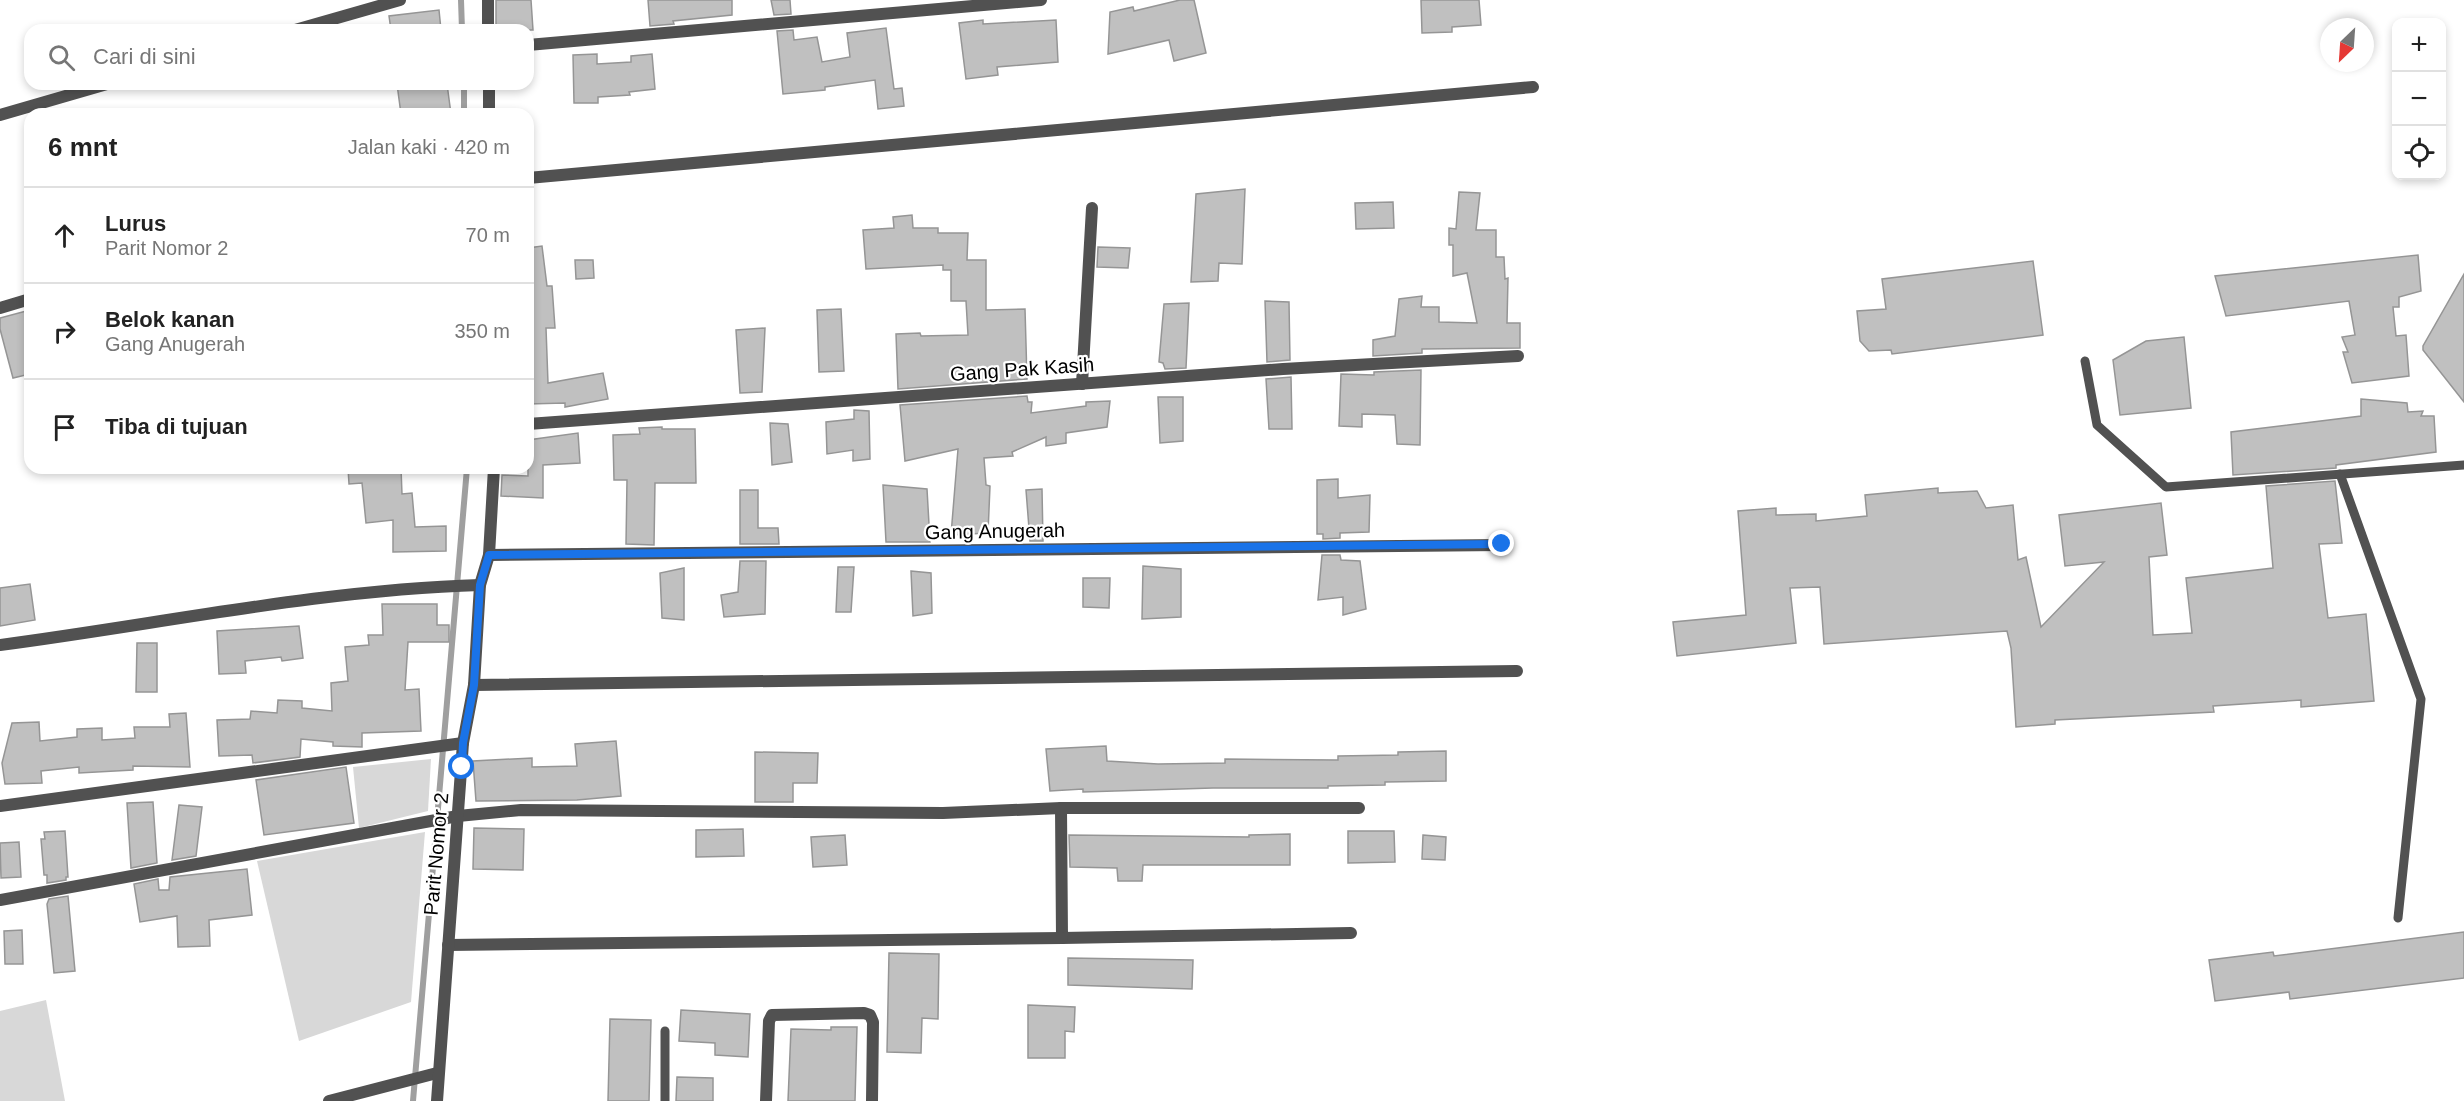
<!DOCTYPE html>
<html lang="id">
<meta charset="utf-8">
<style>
body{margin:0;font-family:Helvetica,sans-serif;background:#f2f2f2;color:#222}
.controls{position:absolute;right:18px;top:18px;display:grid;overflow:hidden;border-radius:12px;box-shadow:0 3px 9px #0003}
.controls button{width:54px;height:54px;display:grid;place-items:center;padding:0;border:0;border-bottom:2px solid #e0e0e0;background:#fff;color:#222;font:30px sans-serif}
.compass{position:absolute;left:2320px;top:18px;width:54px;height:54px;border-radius:50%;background:#fff;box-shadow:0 3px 9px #0003;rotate:205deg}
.stop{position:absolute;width:18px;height:18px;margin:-14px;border:4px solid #1a73e8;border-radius:50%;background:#fff}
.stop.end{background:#1a73e8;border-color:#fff;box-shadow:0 2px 6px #0008}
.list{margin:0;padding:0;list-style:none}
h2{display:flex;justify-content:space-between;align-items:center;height:78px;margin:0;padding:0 24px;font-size:26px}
h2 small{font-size:20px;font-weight:400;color:#767676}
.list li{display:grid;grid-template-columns:39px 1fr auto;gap:18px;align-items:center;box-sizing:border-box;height:96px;padding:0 24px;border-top:2px solid #e0e0e0}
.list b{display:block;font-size:22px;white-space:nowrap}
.list p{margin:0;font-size:20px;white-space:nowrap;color:#767676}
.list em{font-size:20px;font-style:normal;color:#767676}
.icon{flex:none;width:33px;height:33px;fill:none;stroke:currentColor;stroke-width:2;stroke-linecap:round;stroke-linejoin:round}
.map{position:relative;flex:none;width:2464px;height:1101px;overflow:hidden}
.search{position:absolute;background:#fff;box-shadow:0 3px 9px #0003;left:24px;top:24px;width:510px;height:66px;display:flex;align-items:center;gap:15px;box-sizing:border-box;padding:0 21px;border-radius:18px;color:#767676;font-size:22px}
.panel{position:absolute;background:#fff;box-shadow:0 3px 9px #0003;left:24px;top:108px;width:510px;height:366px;border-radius:18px}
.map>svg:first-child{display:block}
</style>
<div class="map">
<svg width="2464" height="1101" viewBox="0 0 2464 1101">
<rect width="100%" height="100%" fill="#fff"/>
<g fill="#d8d8d8">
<polygon points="431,759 428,811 359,828 353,767"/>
<polygon points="425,832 411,1002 299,1041 257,861"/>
<polygon points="46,1000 65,1101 0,1101 0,1011"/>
</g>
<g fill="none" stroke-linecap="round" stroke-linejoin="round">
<g stroke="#9f9f9f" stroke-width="6">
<polyline points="461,0 462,30"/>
<polyline points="464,84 464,114"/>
<polyline points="413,1101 467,468"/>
</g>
</g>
<g fill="#c0c0c0" stroke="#959595" stroke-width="1.5">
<polygon points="496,0 531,0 533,30 496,30"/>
<polygon points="648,0 732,0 732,15 673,21 674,24 650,26"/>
<polygon points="771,0 790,0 791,14 774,15"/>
<polygon points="1180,0 1194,0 1206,53 1174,61 1169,40 1108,54 1110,12 1133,7 1134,11"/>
<polygon points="1421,0 1479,0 1481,25 1452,27 1452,32 1422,33"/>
<polygon points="439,10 441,30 391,30 389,16"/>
<polygon points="983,20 983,24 1056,20 1058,62 997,67 998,75 966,79 959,23"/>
<polygon points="886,28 894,89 902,88 904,106 878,109 875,80 825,87 825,90 783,94 777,31 793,30 794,40 817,37 822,62 850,57 847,33"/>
<polygon points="597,54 597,64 631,62 631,56 652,54 655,89 629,92 630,95 598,97 598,103 574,103 573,55"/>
<polygon points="397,84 447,84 451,114 401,114"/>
<polygon points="1245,189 1242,264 1219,263 1218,281 1191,282 1196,194"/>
<polygon points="1459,192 1480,193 1476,230 1496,230 1496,257 1504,257 1505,279 1508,278 1507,323 1520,323 1520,348 1422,349 1422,353 1373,356 1373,340 1395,336 1399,299 1422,296 1421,307 1439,307 1439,322 1477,323 1467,273 1453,276 1453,245 1449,245 1449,228 1456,229"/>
<polygon points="1393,202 1394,228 1356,229 1355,203"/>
<polygon points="912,215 913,228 938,228 938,233 968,233 967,260 986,260 986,310 1025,309 1027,379 898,389 896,334 920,333 921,336 968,335 966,301 951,301 951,270 943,270 943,265 866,269 863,230 894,228 893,217"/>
<polygon points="542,246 547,286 552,286 555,328 546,328 548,383 603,373 608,399 565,407 565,403 528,404 528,248"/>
<polygon points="1098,247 1130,248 1128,268 1097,267"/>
<polygon points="2418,255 2421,291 2399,297 2399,307 2393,307 2396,336 2406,335 2409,376 2352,383 2343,352 2348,352 2342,337 2355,335 2349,301 2226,316 2215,276"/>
<polygon points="575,260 593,260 594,278 576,279"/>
<polygon points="2033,261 2043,335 1892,354 1891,350 1869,351 1860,341 1857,311 1886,309 1882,279"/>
<polygon points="2464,274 2464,402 2423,350 2423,346"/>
<polygon points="1265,301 1289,302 1290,360 1267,362"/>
<polygon points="1189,303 1186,368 1165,369 1163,363 1159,362 1164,304"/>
<polygon points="841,309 844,371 819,372 817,310"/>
<polygon points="30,310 30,374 13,378 0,329 0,318"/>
<polygon points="765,328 762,392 740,393 736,330"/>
<polygon points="2184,337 2191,408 2120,415 2113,360 2146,341"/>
<polygon points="1421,370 1420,445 1397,444 1395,415 1362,414 1362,427 1339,426 1341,374 1374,375 1374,372"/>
<polygon points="1291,377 1292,429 1269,429 1266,379"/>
<polygon points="1027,396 1028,402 1032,402 1031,413 1086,406 1086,402 1110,401 1107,427 1066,433 1066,443 1046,446 1046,437 1012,452 1013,456 984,458 986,485 990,486 988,533 951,535 958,449 905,461 900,405"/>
<polygon points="1158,397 1183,397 1183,441 1160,443"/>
<polygon points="2361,399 2407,403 2408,412 2423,411 2421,416 2434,416 2436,452 2336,465 2336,468 2233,475 2231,432 2361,416"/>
<polygon points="854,410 869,411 870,459 853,461 853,450 827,454 826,422 854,419"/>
<polygon points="770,423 788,424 792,462 772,465"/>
<polygon points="662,427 662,429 695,429 696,483 655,483 654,545 626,544 627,480 614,480 613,435 640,434 639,428"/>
<polygon points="578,433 580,463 543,465 543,498 501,496 502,475 528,476 528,440"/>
<polygon points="348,468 401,468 402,494 412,493 415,527 446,526 446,551 393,552 393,520 366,523 362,483 349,484"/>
<polygon points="1338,479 1338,498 1370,495 1369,532 1340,533 1340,538 1323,539 1323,534 1317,534 1317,480"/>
<polygon points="2335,481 2342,543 2319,544 2328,618 2366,614 2374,701 2301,707 2301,700 2213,706 2214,712 2055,720 2055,724 2016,727 2011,648 2007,631 1824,644 1820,587 1790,588 1796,643 1677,656 1673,622 1746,615 1738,511 1776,508 1776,515 1816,514 1816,521 1867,516 1865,495 1938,488 1938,493 1977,491 1986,508 2013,505 2018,560 2026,557 2041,627 2104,562 2065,566 2059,515 2161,503 2167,555 2149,557 2153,635 2192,633 2186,578 2273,568 2266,486"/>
<polygon points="883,485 927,489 930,542 886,542"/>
<polygon points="1042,489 1043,541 1030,541 1026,490"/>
<polygon points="740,490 758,490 758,528 778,528 779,544 740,544"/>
<polygon points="1322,555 1340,555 1341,560 1360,561 1366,609 1343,615 1343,597 1318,600"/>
<polygon points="740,561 766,561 765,614 724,617 721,595 738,592"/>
<polygon points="1143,566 1181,569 1181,617 1142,619"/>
<polygon points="838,567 854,567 851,612 836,612"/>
<polygon points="684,568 684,620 662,618 660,573"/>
<polygon points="911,571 931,573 932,613 913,616"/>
<polygon points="1083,578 1110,578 1109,608 1083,607"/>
<polygon points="30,584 35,620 0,626 0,588"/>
<polygon points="382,604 437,604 437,625 449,625 449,642 408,642 405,690 419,689 421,731 362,733 362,747 333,746 333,742 301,739 300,757 253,763 252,755 219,756 217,720 250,719 251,711 277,713 278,700 302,701 302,708 332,711 331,683 348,681 345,647 369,645 368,635 383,635"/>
<polygon points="299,626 303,658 282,661 281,657 245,661 246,673 219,674 217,631"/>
<polygon points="137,643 157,643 157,692 136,692"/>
<polygon points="186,713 190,767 133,766 133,770 79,773 79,767 41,771 42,783 5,784 2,763 12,723 39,722 40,741 77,737 77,729 102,728 102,740 135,738 134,727 170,727 169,714"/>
<polygon points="616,741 621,796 577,800 476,801 473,761 532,758 532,767 577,766 575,744"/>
<polygon points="1106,746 1107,761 1158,764 1225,763 1225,759 1338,760 1338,756 1398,755 1398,752 1446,751 1446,781 1385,782 1385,785 1328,786 1328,788 1213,788 1083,792 1083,789 1050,791 1046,749"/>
<polygon points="755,752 818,753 817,783 793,783 793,802 755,802"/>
<polygon points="346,767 354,823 264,835 256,780"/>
<polygon points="153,802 157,863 131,868 127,803"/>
<polygon points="179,805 202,807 196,856 172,860"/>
<polygon points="474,828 524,829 523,870 473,869"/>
<polygon points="743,829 744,856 696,857 696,830"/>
<polygon points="65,831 68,877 66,877 66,880 47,883 47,875 44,875 41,839 45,839 44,832"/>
<polygon points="1348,831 1394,831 1395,862 1348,863"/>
<polygon points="1290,834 1290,865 1143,865 1142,881 1118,881 1117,868 1070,867 1069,835 1249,837 1249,835"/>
<polygon points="845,835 847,865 813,867 811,837"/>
<polygon points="1423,835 1446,837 1445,860 1422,859"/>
<polygon points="19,842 21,877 1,878 0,843"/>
<polygon points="247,869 252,915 209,920 210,946 178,947 177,916 140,922 134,884 158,879 159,890 169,890 170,877"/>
<polygon points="68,896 75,971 54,973 47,904 49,899"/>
<polygon points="22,930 23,964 5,964 4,931"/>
<polygon points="2464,932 2464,978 2290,999 2289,992 2215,1001 2209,960 2273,952 2274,956"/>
<polygon points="889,953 939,954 938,1019 922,1018 921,1053 887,1052"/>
<polygon points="1068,958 1193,960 1192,989 1068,985"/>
<polygon points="1028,1005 1075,1007 1074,1032 1065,1031 1065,1058 1028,1058"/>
<polygon points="681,1010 750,1014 748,1057 715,1055 715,1043 679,1041"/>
<polygon points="610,1019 651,1020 649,1101 608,1101"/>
<polygon points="831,1027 857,1027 855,1101 788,1101 791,1029 831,1030"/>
<polygon points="677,1077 713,1078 713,1101 676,1101"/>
</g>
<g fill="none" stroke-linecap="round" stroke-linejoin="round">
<g stroke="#515151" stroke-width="9">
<polyline points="2085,361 2097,425 2166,487 2464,465"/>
<polyline points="2340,474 2421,699 2398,918"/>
<polyline points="665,1101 665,1031"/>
</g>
<g stroke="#515151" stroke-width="12">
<polyline points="488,0 488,30"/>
<polyline points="295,30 400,0"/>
<polyline points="528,45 1041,0"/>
<polyline points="489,84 489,114"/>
<polyline points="0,115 107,84"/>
<polyline points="528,178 1533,87"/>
<polyline points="0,308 30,299"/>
<polyline points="1082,384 1092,208"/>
<polyline points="528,424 1283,369 1518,356"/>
<polyline points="489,555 1502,545"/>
<path d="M0 645C160 624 318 590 480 585"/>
<polyline points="474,685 1517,671"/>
<polyline points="0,806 463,743"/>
<polyline points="1061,808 1062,938 1351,933"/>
<polyline points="0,900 458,816 521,810 943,813 1061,808 1359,808"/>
<polyline points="448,945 1062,938"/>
<polyline points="329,1101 437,1073"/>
<polyline points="437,1101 463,743 474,685 480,585 489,555 494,468"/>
<polyline points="766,1101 769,1021 772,1015 864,1013 870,1015 873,1022 872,1101"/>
</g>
</g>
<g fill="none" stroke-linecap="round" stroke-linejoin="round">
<polyline stroke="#1a73e8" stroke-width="8" points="462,767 463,743 474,685 480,585 489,555 1502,544"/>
</g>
<g text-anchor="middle" stroke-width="4.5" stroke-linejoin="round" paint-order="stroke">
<g font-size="20" fill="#000" stroke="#fff">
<text transform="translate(1022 369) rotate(-4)" y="7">Gang Pak Kasih</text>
<text transform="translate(995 531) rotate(-1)" y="7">Gang Anugerah</text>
<text transform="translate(436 854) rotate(-85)" y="7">Parit Nomor 2</text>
</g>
</g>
</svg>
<div class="controls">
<button>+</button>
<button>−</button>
<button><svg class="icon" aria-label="locate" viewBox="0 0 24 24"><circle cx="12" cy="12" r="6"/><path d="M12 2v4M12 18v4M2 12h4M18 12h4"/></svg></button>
</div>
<svg class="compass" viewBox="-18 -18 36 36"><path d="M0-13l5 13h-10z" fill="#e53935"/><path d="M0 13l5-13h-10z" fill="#767676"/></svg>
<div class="stop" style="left:462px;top:767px"></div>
<div class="stop end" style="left:1502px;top:544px"></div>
<div class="search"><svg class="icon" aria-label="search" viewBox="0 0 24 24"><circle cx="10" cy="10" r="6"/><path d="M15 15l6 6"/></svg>Cari di sini</div>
<section class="panel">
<h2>6 mnt<small>Jalan kaki · 420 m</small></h2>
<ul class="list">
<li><svg class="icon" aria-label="ahead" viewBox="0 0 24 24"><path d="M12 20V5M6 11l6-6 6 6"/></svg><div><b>Lurus</b><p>Parit Nomor 2</p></div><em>70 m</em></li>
<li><svg class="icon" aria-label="right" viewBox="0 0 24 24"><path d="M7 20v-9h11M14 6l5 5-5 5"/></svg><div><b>Belok kanan</b><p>Gang Anugerah</p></div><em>350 m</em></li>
<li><svg class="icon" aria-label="arrive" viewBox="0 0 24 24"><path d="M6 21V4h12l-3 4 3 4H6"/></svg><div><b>Tiba di tujuan</b></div></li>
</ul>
</section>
</div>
